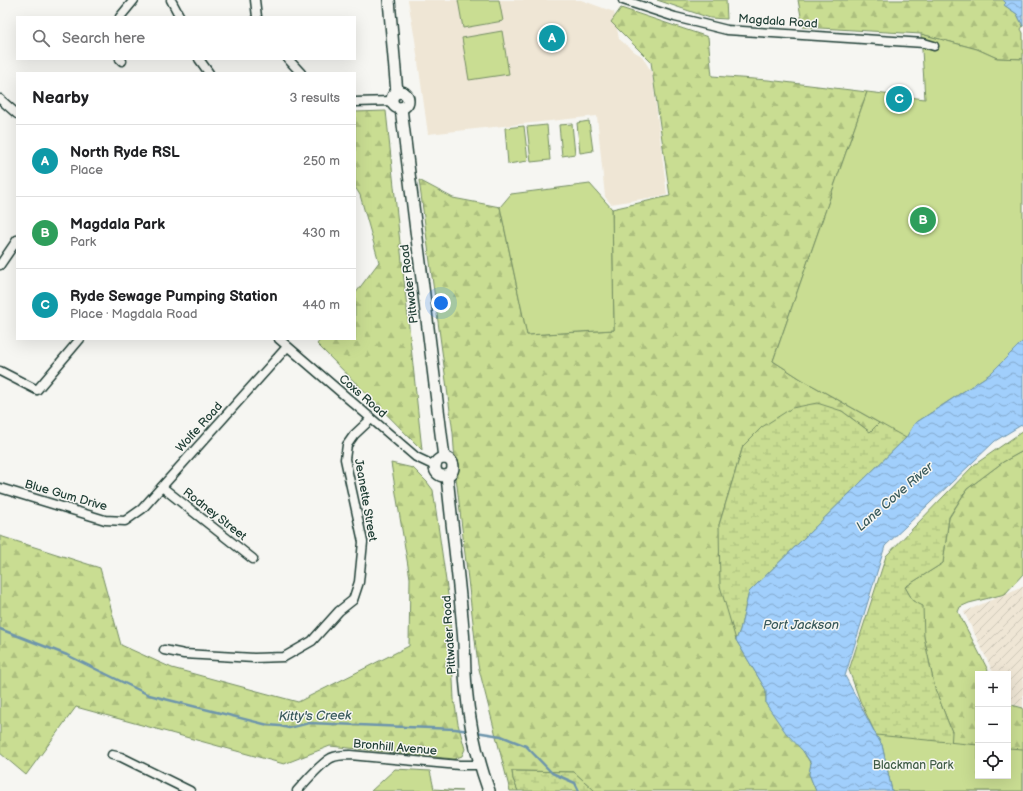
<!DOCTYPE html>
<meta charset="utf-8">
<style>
body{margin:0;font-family:"Balsamiq Sans",sans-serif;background:#f6f6f6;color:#202124}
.controls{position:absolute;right:12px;bottom:12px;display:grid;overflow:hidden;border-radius:0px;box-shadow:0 4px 16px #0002}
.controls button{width:36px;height:36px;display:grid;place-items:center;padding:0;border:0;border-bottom:1px solid #e0e0e0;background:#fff;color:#202124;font:20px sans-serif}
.you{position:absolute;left:441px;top:303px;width:14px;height:14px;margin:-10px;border:3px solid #fff;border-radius:50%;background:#1a73e8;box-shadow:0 0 0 6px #1a73e833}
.badge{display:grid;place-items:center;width:26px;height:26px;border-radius:50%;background:#7c3aed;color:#fff;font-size:13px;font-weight:700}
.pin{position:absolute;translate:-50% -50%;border:2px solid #fff;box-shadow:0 1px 4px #0006}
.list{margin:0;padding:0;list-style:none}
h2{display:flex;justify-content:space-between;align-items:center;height:52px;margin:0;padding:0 16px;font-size:17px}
h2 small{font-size:13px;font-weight:400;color:#757577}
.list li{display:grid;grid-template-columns:26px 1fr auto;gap:12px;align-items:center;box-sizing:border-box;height:72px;padding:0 16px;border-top:1px solid #e0e0e0}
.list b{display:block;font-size:15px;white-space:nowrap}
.list p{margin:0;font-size:13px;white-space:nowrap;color:#757577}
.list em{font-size:13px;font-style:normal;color:#757577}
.icon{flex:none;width:22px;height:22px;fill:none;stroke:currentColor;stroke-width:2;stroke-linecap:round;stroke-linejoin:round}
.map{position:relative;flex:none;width:1023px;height:791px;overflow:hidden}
.search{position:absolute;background:#fff;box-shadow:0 4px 16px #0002;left:16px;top:16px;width:340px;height:44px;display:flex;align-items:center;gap:10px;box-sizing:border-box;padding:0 14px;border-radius:0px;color:#757577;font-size:15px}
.panel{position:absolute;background:#fff;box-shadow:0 4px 16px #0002;left:16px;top:72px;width:340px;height:268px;border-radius:0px}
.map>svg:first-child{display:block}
</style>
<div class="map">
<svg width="1023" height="791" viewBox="0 0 1023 791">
<defs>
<pattern id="industrial-furrows" width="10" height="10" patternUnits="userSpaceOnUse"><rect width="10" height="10" fill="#efe6d5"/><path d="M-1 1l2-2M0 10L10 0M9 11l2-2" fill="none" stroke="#ccc6b7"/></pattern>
<pattern id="forest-firs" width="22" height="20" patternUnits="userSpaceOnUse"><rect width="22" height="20" fill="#c9dd92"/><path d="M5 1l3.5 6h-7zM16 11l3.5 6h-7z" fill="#acbf7e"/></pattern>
<pattern id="wetland-marsh" width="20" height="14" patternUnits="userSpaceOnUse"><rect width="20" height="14" fill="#c9dd92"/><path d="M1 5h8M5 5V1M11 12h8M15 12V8" fill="none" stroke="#acbf7e"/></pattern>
<pattern id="water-waves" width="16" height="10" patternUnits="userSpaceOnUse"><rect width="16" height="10" fill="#a1cffc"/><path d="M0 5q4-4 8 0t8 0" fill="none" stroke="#83a9cd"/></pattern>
</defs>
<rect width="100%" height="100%" fill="#f6f6f2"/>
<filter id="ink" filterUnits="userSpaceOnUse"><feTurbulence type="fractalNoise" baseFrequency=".025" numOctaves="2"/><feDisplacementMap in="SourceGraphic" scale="8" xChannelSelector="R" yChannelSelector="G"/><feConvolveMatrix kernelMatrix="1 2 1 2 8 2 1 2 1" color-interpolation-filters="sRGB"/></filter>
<g filter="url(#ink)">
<polygon fill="#efe6d5" points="408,0 581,0 614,12 619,39 635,52 642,56 652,73 667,195 611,204 605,197 597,116 428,134 415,40"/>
<polygon fill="url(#industrial-furrows)" points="1023,586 1023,707 1008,703 1008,674 994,674 964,612"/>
<g fill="url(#forest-firs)" stroke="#748d63">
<polygon points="657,0 726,0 727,19 710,18"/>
<polygon points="798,0 1003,0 1006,3 1004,5 1017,14 1023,26 1021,29 1023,33 1023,59 997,58 977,49 921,34 803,27"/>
<polygon points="621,8 708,37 712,76 768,80 867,92 773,361 801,379 879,423 870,432 842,411 743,446 719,525 736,640 766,690 766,704 803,751 811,764 809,774 816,791 595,791 574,772 512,771 513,779 518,791 510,791 478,665 456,477 453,433 419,180 453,198 500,207 527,335 614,330 612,209 670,196 651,62 611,22"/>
<polygon points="386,111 422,450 317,344 321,339 355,339 355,294 379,262 360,195 355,187 355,112"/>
<polygon points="1023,451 1023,574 1005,594 969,603 960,607 958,612 990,674 978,674 978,776 1008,776 1008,704 1023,708 1023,791 892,791 952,732 935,689 924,637 913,601 905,587 943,563 949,518 967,489 1003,462"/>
<polygon points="391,463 413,468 427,482 433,490 449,602 454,699 458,724 465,749 462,756 454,759 330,746 284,764 76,707 26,775 0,753 0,536 100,568 121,645 172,668 298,702 409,646 410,578"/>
</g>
<g fill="url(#wetland-marsh)" stroke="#748d63">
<polygon points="1023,341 906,438 749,592 740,630 736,640 720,586 719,525 743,446 762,427 792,408 817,403 842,411 870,432 879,423"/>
<polygon points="1023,431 1023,451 1003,462 967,489 949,517 943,563 905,587 913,601 923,606 924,637 935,689 952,732 950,764 892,791 882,745 876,735 860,701 849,670 886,556 974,465"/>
<polygon points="512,771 574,772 595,791 518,791 513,779"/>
</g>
<g fill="#c9dd92" stroke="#748d63">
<polygon points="458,0 499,0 503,21 463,28"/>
<polygon points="502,31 509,74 469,80 462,38"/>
<polygon points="921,34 977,49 997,58 1023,59 1023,341 990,374 914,424 906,438 801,379 773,361 867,92 925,99"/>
<polygon points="589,121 593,151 580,153 577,123"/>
<polygon points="572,124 575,154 562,156 559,125"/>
<polygon points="547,125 550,160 531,162 527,127"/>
<polygon points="524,126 528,161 508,164 505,128"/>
<polygon points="590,184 612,209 614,330 527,335 500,207 511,194"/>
<polygon points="876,735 978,745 978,776 1008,776 1008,748 1023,749 1023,791 892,791 882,745"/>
<polygon points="395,769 430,771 434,789 462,791 371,791"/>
</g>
<g fill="url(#water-waves)" stroke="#6d95ac">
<polygon points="1003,0 1023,0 1023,26 1017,14 1004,5 1006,3"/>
<polygon points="1023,341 1023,424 995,441 885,546 845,676 876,735 882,745 892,791 816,791 809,774 811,763 803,751 786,733 766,704 766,690 736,640 740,630 749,592 906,438 914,424 990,374"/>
</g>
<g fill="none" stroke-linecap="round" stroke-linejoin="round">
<g stroke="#6d95ac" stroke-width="2.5">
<polyline points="0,629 67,655 149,695 268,725 280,726 289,728 309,723 455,729 469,731"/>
<polyline points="476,732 501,736 526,746 552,773 575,783 579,791"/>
</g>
<g stroke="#1f3d34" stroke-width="11">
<g id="minor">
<polyline points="171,0 180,17"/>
<polyline points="255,0 257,17"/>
<polyline points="623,0 675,17 727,30 924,43 934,46"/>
<polyline points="120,17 134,0"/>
<polyline points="120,59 122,61"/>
<polyline points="199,59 209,73"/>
<polyline points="288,59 301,73"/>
<polyline points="0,99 17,114"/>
<polyline points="355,102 392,101"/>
<polyline points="0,265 17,240"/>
<polyline points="279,339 416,457 435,466"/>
<polyline points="0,371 37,390 80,339"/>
<polyline points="162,487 253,559"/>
<polyline points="0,488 105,520 125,521 142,509 287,347"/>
<polyline points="164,650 184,654 254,658 284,657 312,641 339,611 353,600 359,582 363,542 345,459 347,445 354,435 371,419"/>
<polyline points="112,755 121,757 190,791"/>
<path d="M297 791C306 781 320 764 331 758 337 755 343 755 350 755L459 765H480"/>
</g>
</g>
<g stroke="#1f3d34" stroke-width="14">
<g id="secondary">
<polyline points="389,0 397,93"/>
<circle cx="400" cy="100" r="8"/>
<polyline points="401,108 444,458"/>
<circle cx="444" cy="467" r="9"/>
<path d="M447 476C452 527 459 578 463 630 465 649 464 668 466 687 469 723 477 758 489 791"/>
</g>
</g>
<use href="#minor" stroke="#f6f6f2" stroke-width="8"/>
<use href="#secondary" stroke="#f6f6f2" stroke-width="11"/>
</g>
</g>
<g text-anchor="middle" stroke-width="3" stroke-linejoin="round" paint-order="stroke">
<g font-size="12" fill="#1f3d34" stroke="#f6f6f2">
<text transform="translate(778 21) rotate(4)" y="4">Magdala Road</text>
<text transform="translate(409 284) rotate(-97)" y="4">Pittwater Road</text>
<text transform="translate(363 396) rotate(41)" y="4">Coxs Road</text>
<text transform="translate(199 427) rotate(-48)" y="4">Wolfe Road</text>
<text transform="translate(66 495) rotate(16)" y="4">Blue Gum Drive</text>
<text transform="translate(366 500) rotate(80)" y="4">Jeanette Street</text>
<text transform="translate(215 514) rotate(38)" y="4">Rodney Street</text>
<text transform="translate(449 635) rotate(-94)" y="4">Pittwater Road</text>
<text transform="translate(395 747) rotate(5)" y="4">Bronhill Avenue</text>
</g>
<g font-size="12" fill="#415d47" stroke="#f6f6f2">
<text x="913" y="769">Blackman Park</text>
</g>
<g font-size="13" font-style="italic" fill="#395a5c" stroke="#f6f6f2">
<text transform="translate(894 496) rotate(-41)" y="5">Lane Cove River</text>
<text x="801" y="629">Port Jackson</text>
<text transform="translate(315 715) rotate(-1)" y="5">Kitty's Creek</text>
</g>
</g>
</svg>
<div class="controls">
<button>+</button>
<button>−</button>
<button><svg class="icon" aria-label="locate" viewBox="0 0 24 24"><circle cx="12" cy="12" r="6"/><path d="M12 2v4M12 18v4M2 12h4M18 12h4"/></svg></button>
</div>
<div class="you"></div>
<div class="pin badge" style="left:552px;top:38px;background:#0f9aa8">A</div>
<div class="pin badge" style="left:923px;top:220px;background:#2e9e5b">B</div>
<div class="pin badge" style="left:899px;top:99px;background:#0f9aa8">C</div>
<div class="search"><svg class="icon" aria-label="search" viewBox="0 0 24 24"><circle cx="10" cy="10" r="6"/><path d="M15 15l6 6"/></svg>Search here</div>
<section class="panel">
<h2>Nearby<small>3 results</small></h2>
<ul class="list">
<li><span class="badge" style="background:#0f9aa8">A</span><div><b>North Ryde RSL</b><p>Place</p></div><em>250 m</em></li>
<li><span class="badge" style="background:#2e9e5b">B</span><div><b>Magdala Park</b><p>Park</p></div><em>430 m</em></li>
<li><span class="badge" style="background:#0f9aa8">C</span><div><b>Ryde Sewage Pumping Station</b><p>Place · Magdala Road</p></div><em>440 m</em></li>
</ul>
</section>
</div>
